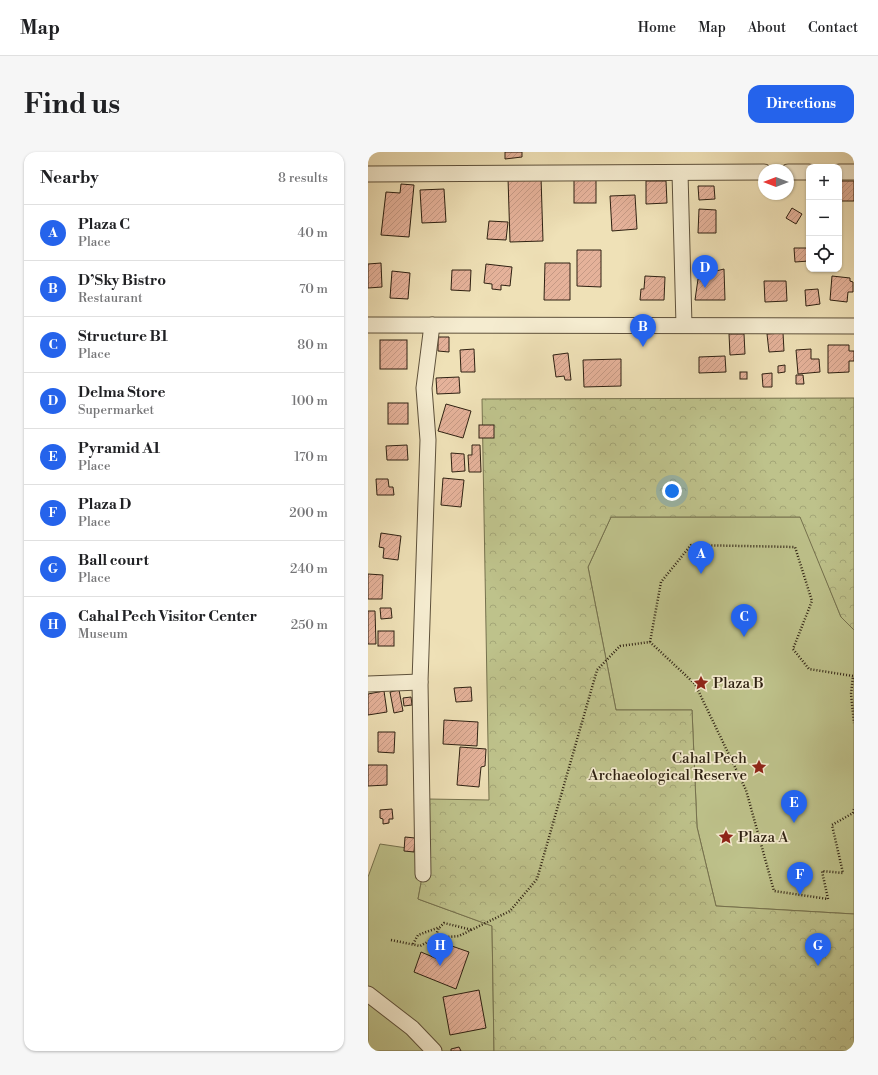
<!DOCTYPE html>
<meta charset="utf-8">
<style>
body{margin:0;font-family:"Libre Bodoni",serif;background:#f6f6f6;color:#202124}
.controls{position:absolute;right:12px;top:12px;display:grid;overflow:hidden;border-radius:8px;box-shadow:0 1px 3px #0004}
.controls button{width:36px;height:36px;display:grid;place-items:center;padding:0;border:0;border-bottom:1px solid #e0e0e0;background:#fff;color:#202124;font:20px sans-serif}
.compass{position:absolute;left:390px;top:12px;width:36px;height:36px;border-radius:50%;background:#fff;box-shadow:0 1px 3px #0004;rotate:270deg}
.you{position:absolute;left:304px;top:339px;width:14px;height:14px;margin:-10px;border:3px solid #fff;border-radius:50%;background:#1a73e8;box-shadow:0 0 0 6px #1a73e833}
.badge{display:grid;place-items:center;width:26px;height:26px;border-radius:50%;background:#2563eb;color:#fff;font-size:13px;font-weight:700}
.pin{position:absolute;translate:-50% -33px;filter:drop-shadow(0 1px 2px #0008)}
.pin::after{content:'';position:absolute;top:21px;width:14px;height:12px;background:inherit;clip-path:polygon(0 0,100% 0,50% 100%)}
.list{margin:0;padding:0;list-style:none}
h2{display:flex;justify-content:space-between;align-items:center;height:52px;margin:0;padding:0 16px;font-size:17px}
h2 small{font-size:13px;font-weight:400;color:#757577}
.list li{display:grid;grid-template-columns:26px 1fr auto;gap:12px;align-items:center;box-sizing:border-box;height:56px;padding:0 16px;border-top:1px solid #e0e0e0}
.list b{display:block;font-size:15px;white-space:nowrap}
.list p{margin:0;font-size:13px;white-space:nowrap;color:#757577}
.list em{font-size:13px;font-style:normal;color:#757577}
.icon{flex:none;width:22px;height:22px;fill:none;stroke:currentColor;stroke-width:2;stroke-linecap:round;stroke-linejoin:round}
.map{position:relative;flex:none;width:486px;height:899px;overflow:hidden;border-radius:12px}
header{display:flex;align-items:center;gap:24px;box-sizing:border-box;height:56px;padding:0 20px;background:#fff;border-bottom:1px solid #e0e0e0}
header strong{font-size:19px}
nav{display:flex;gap:22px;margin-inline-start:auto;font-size:14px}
.intro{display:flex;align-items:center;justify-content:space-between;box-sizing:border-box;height:96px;padding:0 24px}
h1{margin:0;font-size:28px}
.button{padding:10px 18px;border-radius:12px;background:#2563eb;color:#fff;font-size:14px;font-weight:700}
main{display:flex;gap:24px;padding:0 24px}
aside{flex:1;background:#fff;border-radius:12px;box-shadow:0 1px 3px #0004}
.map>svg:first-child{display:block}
</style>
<header>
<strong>Map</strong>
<nav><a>Home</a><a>Map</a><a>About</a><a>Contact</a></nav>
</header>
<div class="intro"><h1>Find us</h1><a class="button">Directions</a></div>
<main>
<aside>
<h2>Nearby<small>8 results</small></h2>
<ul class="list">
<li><span class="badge">A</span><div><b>Plaza C</b><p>Place</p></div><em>40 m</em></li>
<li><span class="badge">B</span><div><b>D’Sky Bistro</b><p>Restaurant</p></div><em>70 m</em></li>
<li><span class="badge">C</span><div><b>Structure B1</b><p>Place</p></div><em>80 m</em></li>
<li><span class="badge">D</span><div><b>Delma Store</b><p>Supermarket</p></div><em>100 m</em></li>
<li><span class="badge">E</span><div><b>Pyramid A1</b><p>Place</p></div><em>170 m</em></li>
<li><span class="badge">F</span><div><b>Plaza D</b><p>Place</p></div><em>200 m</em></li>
<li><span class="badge">G</span><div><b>Ball court</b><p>Place</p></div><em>240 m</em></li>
<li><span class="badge">H</span><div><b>Cahal Pech Visitor Center</b><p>Museum</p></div><em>250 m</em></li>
</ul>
</aside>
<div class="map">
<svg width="486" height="899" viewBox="0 0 486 899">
<defs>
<pattern id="forest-crowns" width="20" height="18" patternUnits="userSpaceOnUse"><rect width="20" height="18" fill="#bec28b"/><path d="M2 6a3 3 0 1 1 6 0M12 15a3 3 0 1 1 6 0" fill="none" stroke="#a4a677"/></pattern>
<pattern id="building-hatch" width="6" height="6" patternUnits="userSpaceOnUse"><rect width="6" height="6" fill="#e5b29a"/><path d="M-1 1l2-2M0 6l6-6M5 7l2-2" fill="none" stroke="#c59984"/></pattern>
</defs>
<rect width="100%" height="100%" fill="#efe1b7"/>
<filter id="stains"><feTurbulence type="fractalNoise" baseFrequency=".005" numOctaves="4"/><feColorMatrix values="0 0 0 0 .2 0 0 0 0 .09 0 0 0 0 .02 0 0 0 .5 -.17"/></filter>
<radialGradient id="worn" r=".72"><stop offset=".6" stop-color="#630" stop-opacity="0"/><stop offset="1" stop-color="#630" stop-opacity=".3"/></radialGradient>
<g fill="#bec28b" stroke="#76724e">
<polygon points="243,365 433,365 473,465 486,478 486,762 348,754 329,675 324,558 248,558 220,415"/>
<polygon points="12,692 59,699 50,747 124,774 126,899 0,899 0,725"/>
</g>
<polygon fill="url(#forest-crowns)" stroke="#76724e" points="486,246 486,478 473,465 432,365 243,365 220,415 248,558 324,558 329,675 348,754 486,762 486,899 126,899 124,774 50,747 59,699 60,647 121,648 114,247"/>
<g fill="url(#building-hatch)" stroke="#2e2112">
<polygon points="137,0 154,0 154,5 137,7"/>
<polygon points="173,25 175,89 142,90 140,26"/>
<rect x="206" y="28" width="22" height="23"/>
<polygon points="278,29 298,29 299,51 278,52"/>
<rect x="471" y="29" width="15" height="20"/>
<polygon points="33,32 46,33 41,85 13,83 18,40 32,41"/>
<polygon points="330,34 346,34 347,47 331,48"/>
<polygon points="76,37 78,70 54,71 52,38"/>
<polygon points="267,43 269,77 244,79 242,44"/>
<polygon points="424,56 434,62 428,72 418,66"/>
<polygon points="331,57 348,58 348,81 330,81"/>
<polygon points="121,69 140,70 138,88 119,87"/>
<polygon points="426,96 441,96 441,109 427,110"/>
<polygon points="209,98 233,98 233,135 209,134"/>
<polygon points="13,111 14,135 0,136 0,112"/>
<polygon points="177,111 202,111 202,148 176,148"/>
<polygon points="118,112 144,115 142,134 133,133 133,138 124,137 124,132 116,131"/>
<polygon points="356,117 357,148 327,148 330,127 344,126 348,119"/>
<polygon points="84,118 103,118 102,139 83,138"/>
<polygon points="24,119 42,121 40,147 22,146"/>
<polygon points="277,124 297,125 296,148 272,148 273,137 276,137"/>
<polygon points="464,124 482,126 482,129 485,130 485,140 480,140 479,150 462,148"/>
<polygon points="396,129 418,129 419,149 397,150"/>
<polygon points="450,137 452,152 438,154 437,138"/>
<polygon points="415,181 416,199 401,200 399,182"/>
<polygon points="361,182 376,182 377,202 362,203"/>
<polygon points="70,185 81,185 81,200 70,199"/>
<rect x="12" y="188" width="27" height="29"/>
<polygon points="460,193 481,193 481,199 486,199 486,209 481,209 481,220 460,221"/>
<polygon points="106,197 107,220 93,220 92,198"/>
<polygon points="443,197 443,207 451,207 452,220 430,222 428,198"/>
<polygon points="200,201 203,228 197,228 196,224 188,225 185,203"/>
<polygon points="357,204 358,220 331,221 331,205"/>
<polygon points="253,207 253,234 216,235 215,208"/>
<polygon points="417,213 417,220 410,221 410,214"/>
<rect x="372" y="220" width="7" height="7"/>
<polygon points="404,221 404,235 395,235 394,222"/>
<polygon points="428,223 435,223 436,232 428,232"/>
<polygon points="91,225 92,241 69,242 68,226"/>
<rect x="20" y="251" width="20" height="21"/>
<polygon points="78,252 103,259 95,286 70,279"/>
<rect x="111" y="273" width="15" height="13"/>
<polygon points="39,293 40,308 19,308 18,294"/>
<polygon points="104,293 112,293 113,320 101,320 100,303 104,303"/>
<polygon points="83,301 96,302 97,319 84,320"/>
<polygon points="75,326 96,328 93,355 73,353"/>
<polygon points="8,327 20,327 21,335 25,335 26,343 9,343"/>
<polygon points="13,381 33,384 30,408 15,406 16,396 11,395"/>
<polygon points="0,422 15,423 14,447 0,447"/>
<polygon points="12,456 23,456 24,466 13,467"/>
<polygon points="0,459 7,459 8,492 0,492"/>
<rect x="10" y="479" width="16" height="15"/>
<polygon points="103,535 104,549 88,550 86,536"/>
<polygon points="31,538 35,559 26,561 22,540"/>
<polygon points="16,539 19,560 0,563 0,542"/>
<polygon points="43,545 44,553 36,554 35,546"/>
<polygon points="76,568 110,570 109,594 75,592"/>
<polygon points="10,580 27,580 26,601 10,600"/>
<polygon points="92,595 118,597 117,614 113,615 111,635 89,633"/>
<polygon points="0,613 19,613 19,633 0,634"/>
<polygon points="24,657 25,667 21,667 21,671 15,672 15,667 12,666 12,658"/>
<polygon points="37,685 47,686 46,700 36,699"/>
<polygon points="78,792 101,800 88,837 46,820 53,800 72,808"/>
<polygon points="111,838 118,876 82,883 75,845"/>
<polygon points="91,895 93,899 83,899 83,897"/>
</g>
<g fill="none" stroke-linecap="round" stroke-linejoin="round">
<g stroke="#5e513b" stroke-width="17">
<g id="minor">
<polyline points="420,20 441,20"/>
<polyline points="471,20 486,20"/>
<polyline points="312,21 316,173"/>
<polyline points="0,22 396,20"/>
<polyline points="0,173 486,174"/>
<polyline points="0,532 52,530"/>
<polyline points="55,722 52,530 60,288 56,236 64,173"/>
<polyline points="0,842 44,876 66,899"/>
</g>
</g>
<g stroke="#2e2112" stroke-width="2.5" stroke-dasharray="1 2" stroke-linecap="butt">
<polyline points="282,490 293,430 323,393 427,395 444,449 425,497 441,517 485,524 483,542 486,571"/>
<polyline points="67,786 71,775"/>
<polyline points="23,788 52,794 67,786 91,784 142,759 169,727 229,518 252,494 282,490 327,532 378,638 406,739 460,747 454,719 475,721 464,673 485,661 486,657"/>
<polyline points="45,792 50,783 72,775 76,771 104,778"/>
</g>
<use href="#minor" stroke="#f5ecd0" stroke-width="15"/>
</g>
<defs>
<g id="sight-bare" transform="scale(1.2)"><path d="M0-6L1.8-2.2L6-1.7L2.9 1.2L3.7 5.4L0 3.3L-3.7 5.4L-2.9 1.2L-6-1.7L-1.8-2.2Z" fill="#8f2418" stroke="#f5ecd0" stroke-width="2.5" paint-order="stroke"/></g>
</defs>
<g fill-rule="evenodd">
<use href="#sight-bare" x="333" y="531"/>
<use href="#sight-bare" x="391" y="615"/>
<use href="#sight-bare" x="358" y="685"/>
</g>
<g text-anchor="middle" stroke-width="3.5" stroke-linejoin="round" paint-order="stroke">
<g font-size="15" fill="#2e2112" stroke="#f5ecd0" text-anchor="start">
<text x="345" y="536">Plaza B</text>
<text x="379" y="611" text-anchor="end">Cahal Pech<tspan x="379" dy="17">Archaeological Reserve</tspan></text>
<text x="370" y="690">Plaza A</text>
</g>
</g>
<rect width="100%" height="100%" filter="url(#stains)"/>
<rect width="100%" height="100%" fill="url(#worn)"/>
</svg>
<div class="controls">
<button>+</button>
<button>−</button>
<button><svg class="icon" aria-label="locate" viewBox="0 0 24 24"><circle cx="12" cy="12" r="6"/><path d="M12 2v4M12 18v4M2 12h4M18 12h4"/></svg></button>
</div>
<svg class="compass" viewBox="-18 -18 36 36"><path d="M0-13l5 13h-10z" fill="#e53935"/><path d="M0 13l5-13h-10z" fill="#757577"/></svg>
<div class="you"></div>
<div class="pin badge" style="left:333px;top:422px">A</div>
<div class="pin badge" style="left:275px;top:195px">B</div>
<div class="pin badge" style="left:376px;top:485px">C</div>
<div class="pin badge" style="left:337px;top:136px">D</div>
<div class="pin badge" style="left:426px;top:671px">E</div>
<div class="pin badge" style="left:432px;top:743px">F</div>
<div class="pin badge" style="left:450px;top:814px">G</div>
<div class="pin badge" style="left:72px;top:814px">H</div>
</div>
</main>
